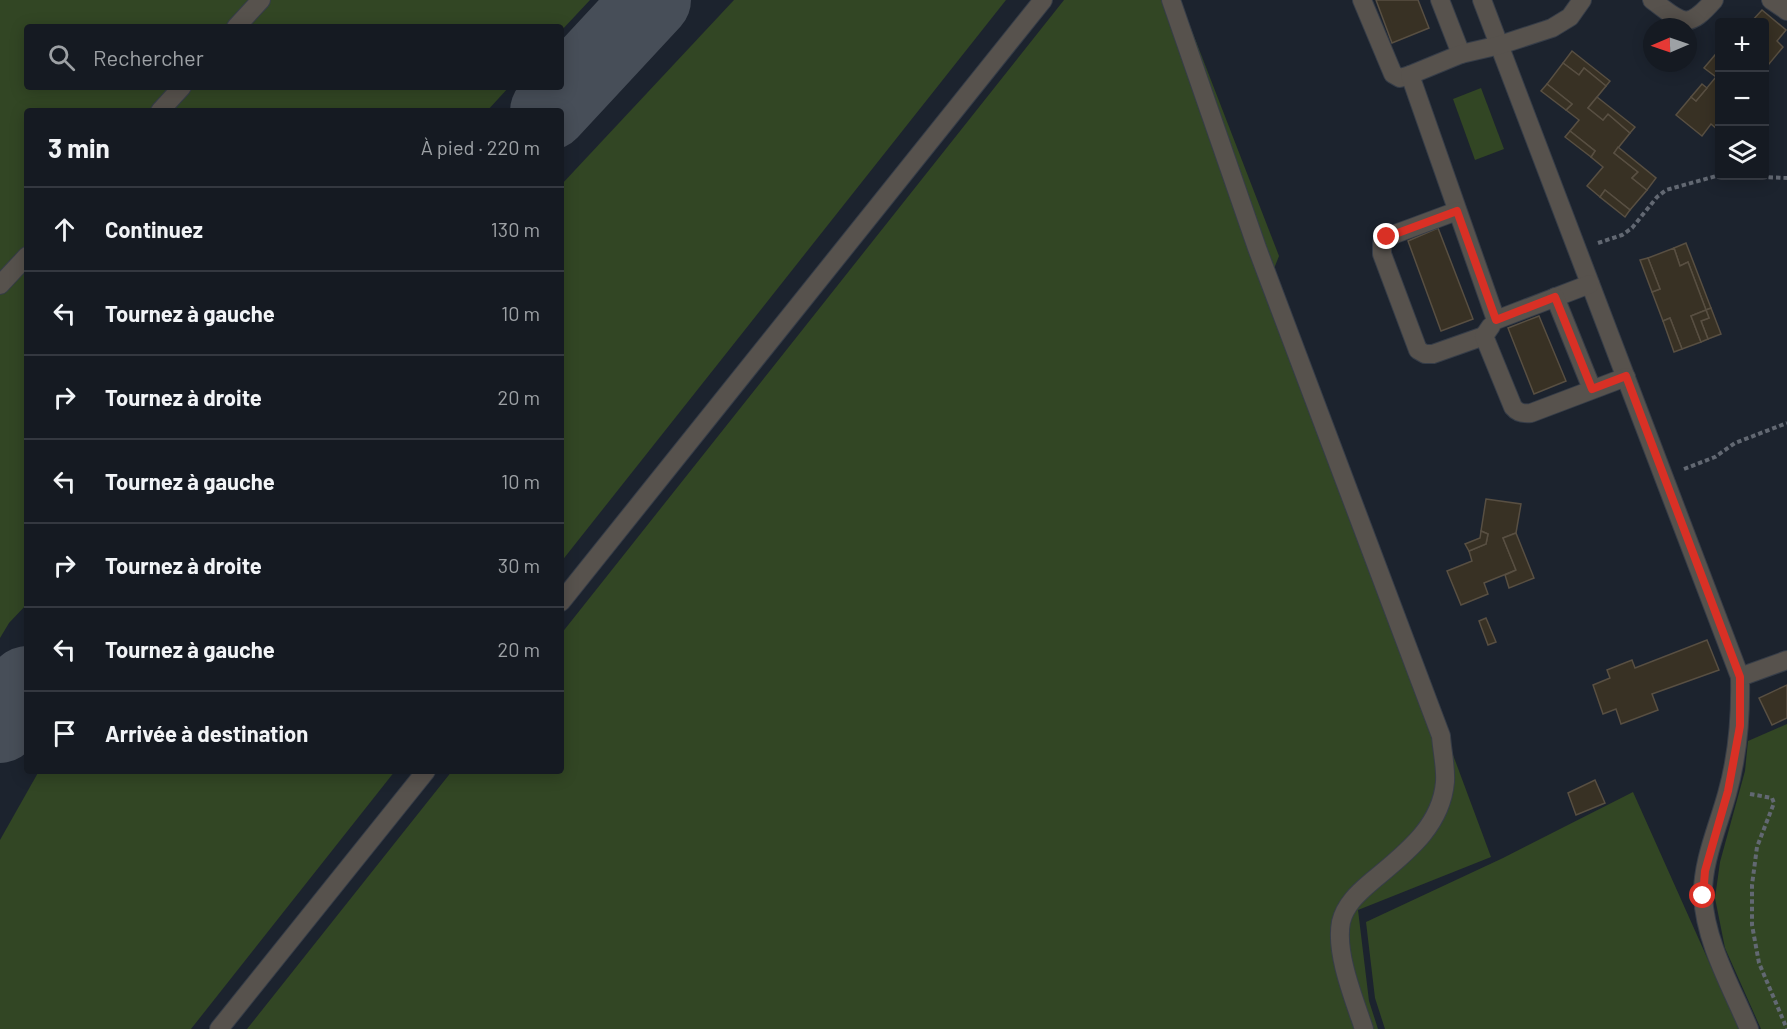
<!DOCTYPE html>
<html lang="fr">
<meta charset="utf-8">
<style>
body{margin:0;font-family:Barlow,sans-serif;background:#1e232a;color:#f1f3f6}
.controls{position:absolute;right:18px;top:18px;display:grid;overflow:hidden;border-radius:6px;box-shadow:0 3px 15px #0003}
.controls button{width:54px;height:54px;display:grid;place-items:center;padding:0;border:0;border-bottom:2px solid #343840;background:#151a22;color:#f1f3f6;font:30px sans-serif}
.compass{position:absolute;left:1643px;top:18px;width:54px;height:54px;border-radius:50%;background:#151a22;box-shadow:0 3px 15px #0003;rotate:268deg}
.stop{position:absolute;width:18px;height:18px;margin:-14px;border:4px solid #d93025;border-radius:50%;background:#fff}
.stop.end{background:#d93025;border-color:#fff;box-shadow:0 2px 6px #0008}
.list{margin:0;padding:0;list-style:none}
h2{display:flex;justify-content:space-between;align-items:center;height:78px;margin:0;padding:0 24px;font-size:26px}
h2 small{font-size:20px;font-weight:400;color:#9da1a5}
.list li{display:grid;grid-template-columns:39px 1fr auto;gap:18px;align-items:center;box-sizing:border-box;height:84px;padding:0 24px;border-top:2px solid #343840}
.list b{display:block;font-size:22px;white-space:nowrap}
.list em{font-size:20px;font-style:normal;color:#9da1a5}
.icon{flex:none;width:33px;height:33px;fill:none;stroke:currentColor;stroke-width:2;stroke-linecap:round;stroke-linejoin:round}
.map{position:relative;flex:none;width:1787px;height:1029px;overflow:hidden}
.search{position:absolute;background:#151a22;box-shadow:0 3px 15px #0003;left:24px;top:24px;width:540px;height:66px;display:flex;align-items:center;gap:15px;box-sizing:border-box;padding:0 21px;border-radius:6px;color:#9da1a5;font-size:22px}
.panel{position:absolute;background:#151a22;box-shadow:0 3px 15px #0003;left:24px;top:108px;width:540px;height:666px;border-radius:6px}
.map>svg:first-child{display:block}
</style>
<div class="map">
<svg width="1787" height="1029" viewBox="0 0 1787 1029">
<rect width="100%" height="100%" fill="#1c232e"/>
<g fill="#324624">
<polygon points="0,0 590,0 561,31 561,27 27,27 27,87 509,87 487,111 27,111 27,604 9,623 0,638"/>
<polygon points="734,0 1006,0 561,562 561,185"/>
<polygon points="1064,0 1180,0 1279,256 1273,271 1491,857 1358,910 1369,1001 1378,1029 247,1029 452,771 561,771 561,634"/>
<polygon points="1481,88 1504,149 1475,160 1453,99"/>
<polygon points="1787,724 1787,1029 1761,1029 1725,948 1715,898 1720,862 1745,771 1748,741"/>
<polygon points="39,771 395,771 191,1029 0,1029 0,840"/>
<polygon points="1633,792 1739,1029 1385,1029 1375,998 1366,922 1503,858"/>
</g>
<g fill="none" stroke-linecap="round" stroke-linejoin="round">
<g stroke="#474e58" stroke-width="78">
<polyline points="549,111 652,0"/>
<polyline points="0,724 27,685"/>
</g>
</g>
<g fill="#383124" stroke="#584f42" stroke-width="1.5">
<polygon points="1376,0 1418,0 1429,28 1392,43"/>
<polygon points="1762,10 1786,30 1777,41 1783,47 1764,70 1764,22 1751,22"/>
<polygon points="1720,49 1720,126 1717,129 1711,124 1702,136 1676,115 1691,97 1696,101 1716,77 1704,68"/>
<polygon points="1572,51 1610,81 1606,86 1584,68 1579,75 1563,63"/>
<polygon points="1563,63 1579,75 1584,68 1606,86 1588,108 1603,120 1608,114 1630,133 1614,153 1638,172 1632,178 1647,190 1630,210 1605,190 1600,197 1587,186 1603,167 1591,157 1595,151 1570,131 1579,120 1566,110 1572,104 1547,84"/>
<polygon points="1547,84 1572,104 1566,110 1541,91"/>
<polygon points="1702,84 1707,88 1696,101 1691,97"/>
<polygon points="1597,97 1635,127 1630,133 1608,114 1603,120 1588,108"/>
<polygon points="1570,131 1595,151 1591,157 1565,137"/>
<polygon points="1618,147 1656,178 1647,190 1632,178 1638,172 1614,153"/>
<polygon points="1605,190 1630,210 1625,217 1600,197"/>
<polygon points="1438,228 1473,319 1441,331 1408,241"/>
<polygon points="1686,243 1711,308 1706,310 1688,262 1680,266 1674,248"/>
<polygon points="1674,248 1680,266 1688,262 1706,310 1691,316 1701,342 1682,349 1670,318 1663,321 1652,292 1660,289 1648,258"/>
<polygon points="1648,258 1660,289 1652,292 1640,260"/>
<polygon points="1711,308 1721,334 1708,339 1701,321 1709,318 1706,310"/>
<polygon points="1706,310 1709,318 1701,321 1708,339 1701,342 1691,316"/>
<polygon points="1539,316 1566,381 1534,394 1508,328"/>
<polygon points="1670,318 1682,349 1674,352 1663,321"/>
<polygon points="1486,499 1521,504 1516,533 1503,538 1516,570 1484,583 1488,594 1461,605 1447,571 1472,561 1469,551 1486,544 1488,534 1481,531"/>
<polygon points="1481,531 1488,534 1486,544 1469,551 1465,544 1480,538"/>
<polygon points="1516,533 1534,578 1509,588 1505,575 1516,570 1503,538"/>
<polygon points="1486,618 1496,642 1488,645 1479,621"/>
<polygon points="1707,640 1719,670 1652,694 1658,710 1621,724 1616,709 1603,714 1593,685 1610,678 1607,670 1632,660 1635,668"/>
<polygon points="1787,685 1787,718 1772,725 1759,698"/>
<polygon points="1595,780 1605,803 1576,815 1568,793"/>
</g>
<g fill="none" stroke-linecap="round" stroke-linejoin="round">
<g stroke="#363d48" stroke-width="20">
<g id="minor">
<path d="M1171 0 1257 248 1441 736C1442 751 1446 767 1445 782 1441 828 1403 855 1371 882 1358 893 1345 905 1341 922 1335 953 1354 999 1364 1029"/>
<polyline points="1362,0 1393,74 1400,78 1410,75"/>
<polyline points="1440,0 1461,54"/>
<path d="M1482 0 1740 677C1741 718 1738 755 1727 794 1718 827 1702 862 1703 896 1705 942 1732 988 1749 1029"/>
<polyline points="1582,0 1570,17 1552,28 1500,45 1461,54 1410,75 1496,320 1590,284"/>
<path d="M1652 0C1682 22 1686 32 1714 0"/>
<polyline points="1771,0 1787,11"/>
<polyline points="236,27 261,0"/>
<polyline points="160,111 182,87"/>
<polyline points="1457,211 1387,237 1382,243 1382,254 1418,350 1425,354 1433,354 1484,336"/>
<polyline points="0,285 27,256"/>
<polyline points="1555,297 1592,389"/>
<path d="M1491 326 1484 336 1513 407C1518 413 1523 414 1531 413L1626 377"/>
<polyline points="561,602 1043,0"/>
<polyline points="1740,677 1787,660"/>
<polyline points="219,1029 426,771"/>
</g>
</g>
<g stroke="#626872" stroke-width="4" stroke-dasharray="4.5 3" stroke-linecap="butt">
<polyline points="1731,176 1787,178"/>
<polyline points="1598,243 1622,235 1632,228 1657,197 1666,190 1720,175"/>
<polyline points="1684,469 1715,457 1735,443 1787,423"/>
<polyline points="1750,794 1772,798 1774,803 1757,847 1752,885 1752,925 1759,963 1787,1029"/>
</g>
<use href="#minor" stroke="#57524d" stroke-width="18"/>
</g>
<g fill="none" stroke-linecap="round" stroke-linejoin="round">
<polyline stroke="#d93025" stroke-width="8" points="1387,237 1457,211 1496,320 1555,297 1592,389 1626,376 1740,677 1740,726 1728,791 1705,871 1703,896"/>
</g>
</svg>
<div class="controls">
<button>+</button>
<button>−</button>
<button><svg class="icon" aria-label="layers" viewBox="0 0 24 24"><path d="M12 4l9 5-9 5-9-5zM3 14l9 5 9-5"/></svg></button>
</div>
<svg class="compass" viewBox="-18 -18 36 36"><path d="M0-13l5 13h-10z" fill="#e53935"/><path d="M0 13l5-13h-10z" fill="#9da1a5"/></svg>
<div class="stop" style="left:1703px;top:896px"></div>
<div class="stop end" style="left:1387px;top:237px"></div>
<div class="search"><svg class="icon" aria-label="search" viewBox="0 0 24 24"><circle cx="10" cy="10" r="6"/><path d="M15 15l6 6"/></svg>Rechercher</div>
<section class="panel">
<h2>3 min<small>À pied · 220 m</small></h2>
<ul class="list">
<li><svg class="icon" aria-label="ahead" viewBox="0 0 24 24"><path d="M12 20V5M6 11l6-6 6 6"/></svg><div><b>Continuez</b></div><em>130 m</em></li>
<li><svg class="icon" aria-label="left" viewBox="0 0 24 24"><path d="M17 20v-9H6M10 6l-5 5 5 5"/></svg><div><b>Tournez à gauche</b></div><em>10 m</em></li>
<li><svg class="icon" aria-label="right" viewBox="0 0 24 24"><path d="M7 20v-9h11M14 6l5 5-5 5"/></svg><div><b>Tournez à droite</b></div><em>20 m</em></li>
<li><svg class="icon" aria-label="left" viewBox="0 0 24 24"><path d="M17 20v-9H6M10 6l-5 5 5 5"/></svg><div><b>Tournez à gauche</b></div><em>10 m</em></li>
<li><svg class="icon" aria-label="right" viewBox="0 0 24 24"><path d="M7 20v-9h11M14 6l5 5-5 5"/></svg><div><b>Tournez à droite</b></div><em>30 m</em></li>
<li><svg class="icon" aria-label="left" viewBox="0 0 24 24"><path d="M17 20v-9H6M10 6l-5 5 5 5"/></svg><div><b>Tournez à gauche</b></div><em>20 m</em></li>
<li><svg class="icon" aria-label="arrive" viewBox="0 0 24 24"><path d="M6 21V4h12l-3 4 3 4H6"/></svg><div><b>Arrivée à destination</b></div></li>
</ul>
</section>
</div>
